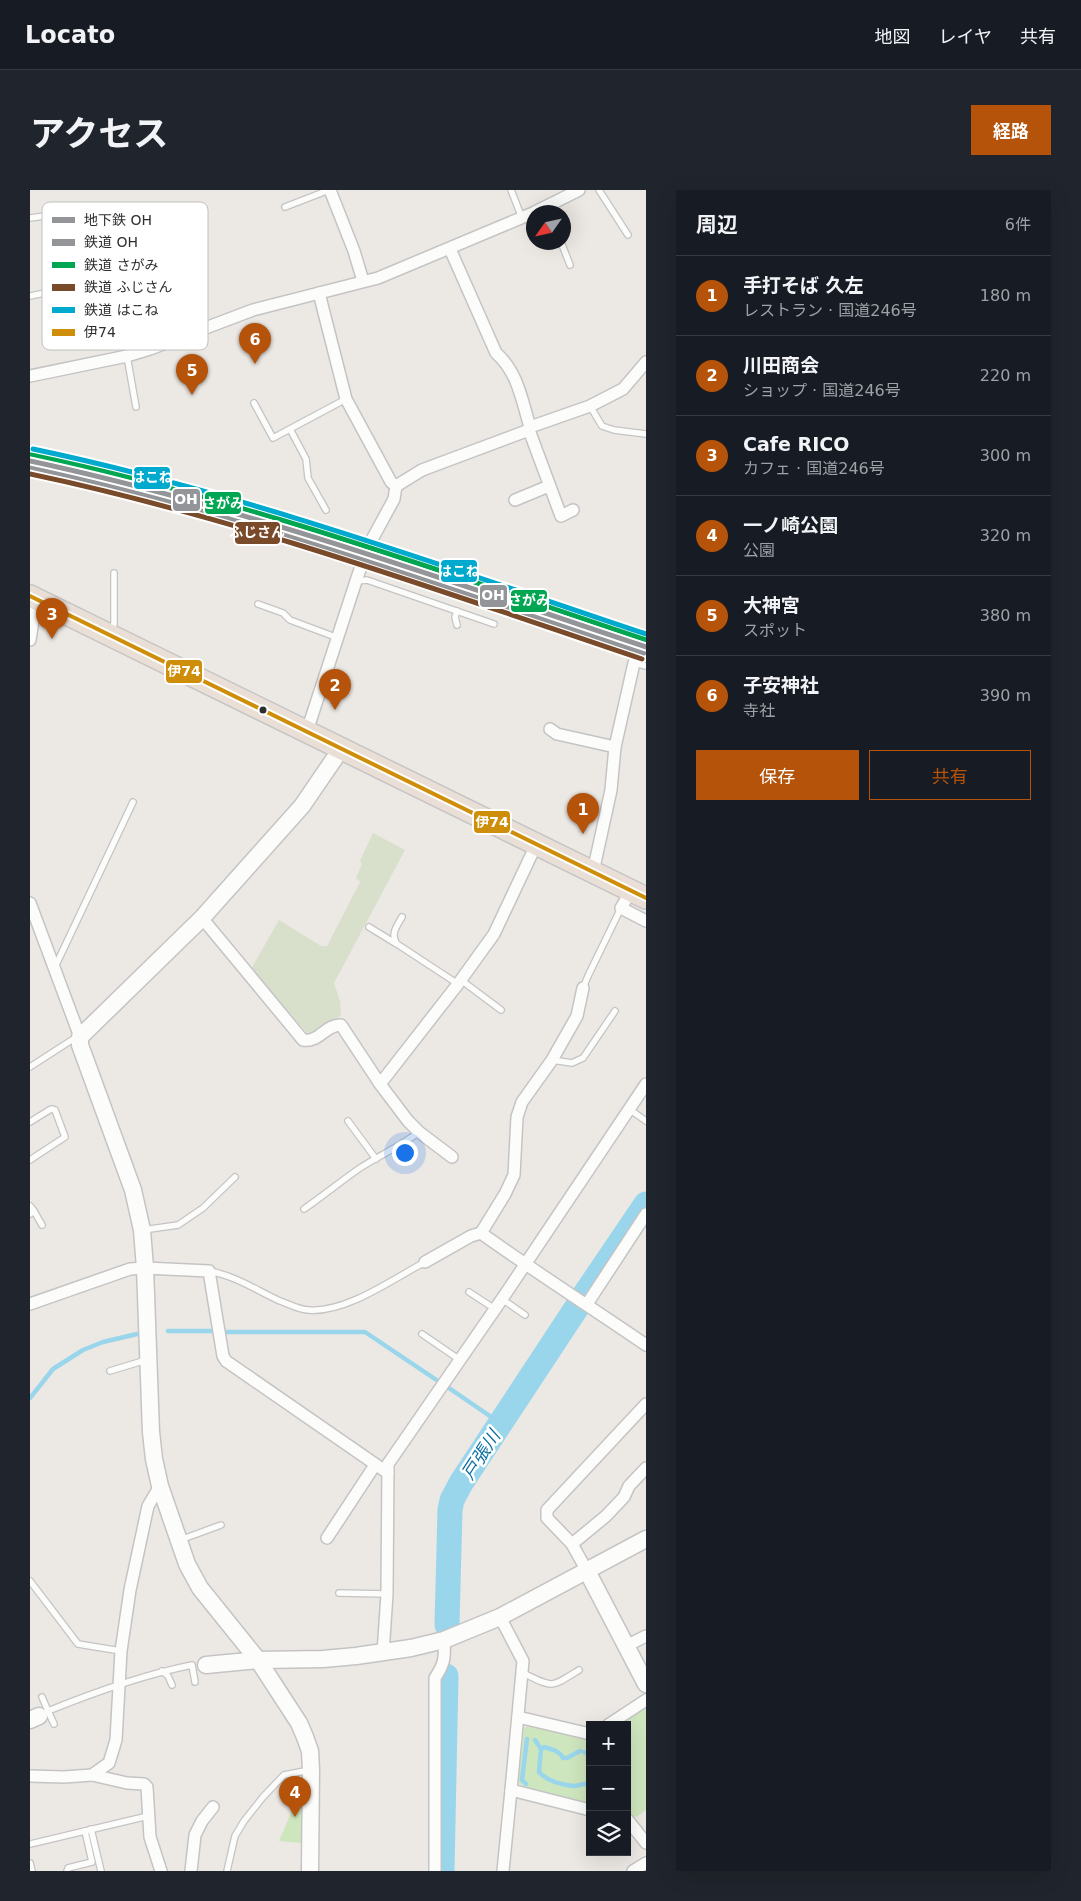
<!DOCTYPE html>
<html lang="ja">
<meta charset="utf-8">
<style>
body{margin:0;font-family:"DejaVu Sans","Noto Sans JP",sans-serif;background:#20242c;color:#f1f3f6}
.controls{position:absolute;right:15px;bottom:15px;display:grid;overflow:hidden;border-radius:0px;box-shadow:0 5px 20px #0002}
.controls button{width:45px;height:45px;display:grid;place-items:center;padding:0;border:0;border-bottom:1px solid #363941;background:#171b24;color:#f1f3f6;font:25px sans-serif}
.compass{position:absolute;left:496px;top:15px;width:45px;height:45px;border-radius:50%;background:#171b24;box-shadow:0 5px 20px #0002;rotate:236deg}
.you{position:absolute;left:374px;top:962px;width:18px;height:18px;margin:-12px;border:4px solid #fff;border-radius:50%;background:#1a73e8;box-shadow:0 0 0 8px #1a73e833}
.badge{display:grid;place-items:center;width:32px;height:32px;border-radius:50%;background:#b45309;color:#fff;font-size:16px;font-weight:700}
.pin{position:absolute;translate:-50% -41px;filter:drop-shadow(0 1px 2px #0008)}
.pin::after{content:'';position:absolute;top:26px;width:18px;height:15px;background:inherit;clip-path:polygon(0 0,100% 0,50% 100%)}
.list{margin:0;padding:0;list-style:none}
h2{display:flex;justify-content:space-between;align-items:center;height:65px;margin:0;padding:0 20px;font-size:21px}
h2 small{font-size:16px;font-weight:400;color:#9ea1a6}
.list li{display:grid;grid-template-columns:32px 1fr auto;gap:15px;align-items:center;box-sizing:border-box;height:80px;padding:0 20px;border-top:1px solid #363941}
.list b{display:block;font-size:19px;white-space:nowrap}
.list p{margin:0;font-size:16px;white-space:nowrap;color:#9ea1a6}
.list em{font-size:16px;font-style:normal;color:#9ea1a6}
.actions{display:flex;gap:10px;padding:15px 20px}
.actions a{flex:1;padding:11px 0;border:1px solid #b45309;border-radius:0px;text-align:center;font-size:18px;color:#b45309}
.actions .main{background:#b45309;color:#fff}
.icon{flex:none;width:28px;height:28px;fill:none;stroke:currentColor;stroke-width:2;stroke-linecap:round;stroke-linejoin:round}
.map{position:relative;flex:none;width:616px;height:1681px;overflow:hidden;border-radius:0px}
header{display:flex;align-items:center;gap:30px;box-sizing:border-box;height:70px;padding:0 25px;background:#171b24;border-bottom:1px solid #363941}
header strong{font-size:24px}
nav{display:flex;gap:28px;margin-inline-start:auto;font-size:18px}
.intro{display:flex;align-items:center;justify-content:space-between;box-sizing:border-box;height:120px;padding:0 30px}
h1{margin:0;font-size:35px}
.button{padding:12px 22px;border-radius:0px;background:#b45309;color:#fff;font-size:18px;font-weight:700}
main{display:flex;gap:30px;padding:0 30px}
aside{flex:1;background:#171b24;border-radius:0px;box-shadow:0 5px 20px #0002}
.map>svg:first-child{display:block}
</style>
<header>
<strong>Locato</strong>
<nav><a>地図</a><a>レイヤ</a><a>共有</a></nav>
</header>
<div class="intro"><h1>アクセス</h1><a class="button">経路</a></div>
<main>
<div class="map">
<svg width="616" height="1681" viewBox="0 0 616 1681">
<rect width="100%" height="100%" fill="#ece8e4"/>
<g fill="#cee6be">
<polygon points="616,1518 616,1620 606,1627 597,1624 597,1535 588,1535"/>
<polygon points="500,1535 560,1550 560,1615 495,1598 488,1592 494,1538"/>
<polygon points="270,1602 272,1602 271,1653 249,1651"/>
</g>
<polygon fill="#d8e0cc" points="343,643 375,660 304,793 310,811 311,825 290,845 280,846 221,779 249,730 291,756 297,756 330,692 326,688 332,674 330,671"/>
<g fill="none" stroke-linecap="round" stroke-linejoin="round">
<g stroke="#99d6ec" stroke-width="4.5">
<polyline points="138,1141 184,1141"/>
<polyline points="194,1142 335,1142 408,1191"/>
<polyline points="416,1196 470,1233"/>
<polyline points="0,1208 23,1179 53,1160 73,1152 107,1144"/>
<path d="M505 1550 511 1559 509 1582C517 1591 532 1595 543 1596 549 1596 554 1593 560 1594"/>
<path d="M511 1559 514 1557C521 1559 530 1561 533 1568H537L550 1561"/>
<polyline points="554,1562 560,1566"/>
<polyline points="496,1594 492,1590 497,1549"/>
<polyline points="560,1597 560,1599"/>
</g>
<g stroke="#99d6ec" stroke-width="25">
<polyline points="553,1107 616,1014"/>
<polyline points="417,1435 420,1320 422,1310 431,1293 549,1114"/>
<polyline points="412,1681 416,1486"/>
</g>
<g stroke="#c5c4c5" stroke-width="8">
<g id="lane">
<polyline points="481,0 492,28"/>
<polyline points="569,0 598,45"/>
<polyline points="255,17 299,0"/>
<polyline points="0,28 36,23"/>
<polyline points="531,52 540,75"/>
<polyline points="0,106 52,95"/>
<polyline points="97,166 106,217"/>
<polyline points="224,213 243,248 316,209"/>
<polyline points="560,216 572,236 584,240 616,244"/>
<polyline points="260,239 276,269 278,288 296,320"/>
<polyline points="326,391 337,390 464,434"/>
<polyline points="228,414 253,423 260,430 308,448"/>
<polyline points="427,435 425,427 427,421"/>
<polyline points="80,442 84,434 84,383"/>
<polyline points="604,473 616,476"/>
<path d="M372 727C367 736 360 744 367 754L428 794"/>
<polyline points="339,737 365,753"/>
<polyline points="25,777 103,612"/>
<polyline points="431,790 471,820"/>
<polyline points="553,798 558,786 591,718"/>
<polyline points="522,870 542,873 553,868 585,821"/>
<polyline points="0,877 48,846"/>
<polyline points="599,919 616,931"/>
<polyline points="318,931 346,969"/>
<polyline points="0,932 21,919 25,920 35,947 0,970"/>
<polyline points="0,1016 4,1021 0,1024"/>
<path d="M274 1019C293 1006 311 991 330 978 350 965 371 956 389 942"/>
<polyline points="4,1021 12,1035"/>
<polyline points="113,1040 148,1035 173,1018 205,987"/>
<path d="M179 1081C206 1086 226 1100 250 1111 259 1114 269 1120 279 1120 316 1123 363 1089 395 1072"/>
<polyline points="439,1102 465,1119"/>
<polyline points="472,1109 495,1125"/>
<polyline points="392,1144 430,1170"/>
<polyline points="80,1181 116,1170"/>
<polyline points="150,1350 191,1335"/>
<polyline points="0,1391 48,1454 91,1461"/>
<polyline points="309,1403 357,1404"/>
<polyline points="132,1481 138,1486 142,1495"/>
<path d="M493 1483C524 1498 520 1498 549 1480"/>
<polyline points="12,1507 18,1521"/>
<path d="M24 1534 18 1521C65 1502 112 1485 162 1475L165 1492"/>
<polyline points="61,1639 71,1681"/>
<polyline points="0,1654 118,1626"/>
<polyline points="0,1673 2,1681"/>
<polyline points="37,1681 38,1678 62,1672 55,1641"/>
<polyline points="197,1681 205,1646 214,1631 233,1607 254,1585 280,1580"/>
</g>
</g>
<g stroke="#c5c4c5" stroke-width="14">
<g id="street">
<polyline points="300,0 324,61 333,91"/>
<polyline points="505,22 549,0"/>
<polyline points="140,57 143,72 171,141"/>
<path d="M420 59 466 163C488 182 492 211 500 237"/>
<polyline points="289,103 316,209 361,292 366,296"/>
<polyline points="0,186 97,166 120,159 223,120 348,88 503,23"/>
<polyline points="499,240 531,326 543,320"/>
<polyline points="485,310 519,296"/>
<polyline points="0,450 4,424 1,405"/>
<polyline points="520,539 527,544 585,557"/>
<polyline points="277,541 328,385 339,355 364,309 366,296 392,280 499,240 500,237 560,216 593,199 616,172"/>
<polyline points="563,682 581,600 585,557 604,473"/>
<polyline points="601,701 591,718 616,731"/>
<polyline points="0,713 50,847"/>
<path d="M172 728 273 850C289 853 296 834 311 835L350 894"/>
<path d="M553 798 547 826 522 870 492 912 487 927 484 985 475 1004 451 1043C505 1082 561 1117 616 1155"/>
<polyline points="422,967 389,942 378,931 350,894 428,794 464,744 506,655"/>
<polyline points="395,1072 441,1046 451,1043"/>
<polyline points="0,1114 100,1079 115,1078 179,1081 193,1166 196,1171 358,1283"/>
<polyline points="557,1114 616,1024"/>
<polyline points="297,1348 345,1275"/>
<polyline points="542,1354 576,1326 594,1307 599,1296 616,1278"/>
<polyline points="557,1381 542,1354 517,1328 517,1320 616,1214"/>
<polyline points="470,1427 493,1471 481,1600 560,1620"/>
<polyline points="596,1456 616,1446"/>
<polyline points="353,1463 357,1404 358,1274 472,1109 616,894"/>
<polyline points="488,1527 560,1544"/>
<polyline points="578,1535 616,1510"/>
<polyline points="62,1585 97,1593 114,1594 117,1597 120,1647 131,1681"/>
<polyline points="0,1586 34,1587 62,1585 79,1573 86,1550 91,1461 100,1400 118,1316 130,1296"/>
<polyline points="597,1629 616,1653"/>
<polyline points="161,1681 165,1645 172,1631 183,1617"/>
<path d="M405 1681V1488C415 1473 415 1467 414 1450"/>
<polyline points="473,1681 481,1600"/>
<polyline points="603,1681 616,1673"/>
</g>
</g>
<g stroke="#c5c4c5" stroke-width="19">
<g id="secondary">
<polyline points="557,1381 616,1494"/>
<polyline points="176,1475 228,1470 293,1469 326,1466 381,1458 414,1450 470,1427 616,1349"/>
<polyline points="0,1530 9,1526"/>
<polyline points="280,1681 281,1580 280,1561 275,1547 269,1533 228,1470 170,1398 157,1374 130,1296 124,1269 121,1242 115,1078 112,1040 103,1000 50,855 50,847 172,728 272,616 311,559"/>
</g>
</g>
<g stroke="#c6c5c4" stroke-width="24">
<polyline id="highway" points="0,406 616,708"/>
</g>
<use href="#lane" stroke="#fcfcfb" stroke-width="5.5"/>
<use href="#street" stroke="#fcfcfb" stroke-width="11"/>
<use href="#secondary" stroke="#fcfcfb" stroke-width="16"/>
<use href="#highway" stroke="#eadfd6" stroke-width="21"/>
<g stroke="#fff" stroke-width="8">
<polyline id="bus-1" points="0,406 616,708"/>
</g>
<use href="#bus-1" stroke="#cf8e09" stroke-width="4"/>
<g stroke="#fff" stroke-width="9">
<path id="rail-1" d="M0 277C210 322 411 395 614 463"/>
</g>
<g stroke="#fff" stroke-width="9">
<path id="rail-2" d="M1 265C211 309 413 382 616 450"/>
</g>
<g stroke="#fff" stroke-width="9">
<path id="rail-3" d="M0 284C209 328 410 401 612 469"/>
</g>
<g stroke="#fff" stroke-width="9">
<path id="rail-4" d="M3 259C212 303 413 376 616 444"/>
</g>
<use href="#rail-1" stroke="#939598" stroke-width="5"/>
<use href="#rail-2" stroke="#00a651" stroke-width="5"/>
<use href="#rail-3" stroke="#7a4b2a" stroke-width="5"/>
<use href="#rail-4" stroke="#00a9ce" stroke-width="5"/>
<g stroke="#fff" stroke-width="9">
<path id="metro-1" d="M0 271C210 316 412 389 616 457"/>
</g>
<use href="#metro-1" stroke="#939598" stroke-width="5"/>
</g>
<circle fill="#2e2e2e" stroke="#fff" stroke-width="2" cx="233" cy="520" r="4.5"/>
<g text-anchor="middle" stroke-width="5" stroke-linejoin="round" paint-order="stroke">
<g font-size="18" font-style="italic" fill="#0d6fa3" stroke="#fff">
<text transform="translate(451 1265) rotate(-57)" y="6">戸張川</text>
</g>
</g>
<rect x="12" y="12" width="166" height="148" rx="8" fill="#fff" stroke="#c0c0c0" stroke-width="1"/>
<rect x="22" y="27" width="23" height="6" fill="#939598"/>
<rect x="22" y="49" width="23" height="7" fill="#939598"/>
<rect x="22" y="72" width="23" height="6" fill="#00a651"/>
<rect x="22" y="94" width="23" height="7" fill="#7a4b2a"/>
<rect x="22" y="117" width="23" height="6" fill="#00a9ce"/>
<rect x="22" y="139" width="23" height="7" fill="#cf8e09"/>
<g font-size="14" fill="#2e2e2e">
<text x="54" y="35">地下鉄 OH</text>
<text x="54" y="57">鉄道 OH</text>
<text x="54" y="80">鉄道 さがみ</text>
<text x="54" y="102">鉄道 ふじさん</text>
<text x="54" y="125">鉄道 はこね</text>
<text x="54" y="147">伊74</text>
</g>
<g stroke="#fff" stroke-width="2">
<rect x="103" y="276" width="38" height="24" rx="5" fill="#00a9ce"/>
<rect x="142" y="298" width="29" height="24" rx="5" fill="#939598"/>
<rect x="174" y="301" width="38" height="24" rx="5" fill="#00a651"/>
<rect x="204" y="331" width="47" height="24" rx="5" fill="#7a4b2a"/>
<rect x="410" y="369" width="38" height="24" rx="5" fill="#00a9ce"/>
<rect x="449" y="394" width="29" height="24" rx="5" fill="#939598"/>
<rect x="480" y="399" width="38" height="24" rx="5" fill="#00a651"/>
<rect x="135" y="469" width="38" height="25" rx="5" fill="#cf8e09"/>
<rect x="443" y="620" width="38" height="24" rx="5" fill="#cf8e09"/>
</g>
<g font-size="14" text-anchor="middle" font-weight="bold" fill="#fff">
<text x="122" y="292">はこね</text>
<text x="156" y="314">OH</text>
<text x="193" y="318">さがみ</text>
<text x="227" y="347">ふじさん</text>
<text x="429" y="386">はこね</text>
<text x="463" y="410">OH</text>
<text x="499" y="415">さがみ</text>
<text x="154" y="486">伊74</text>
<text x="462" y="637">伊74</text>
</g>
</svg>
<div class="controls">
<button>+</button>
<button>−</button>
<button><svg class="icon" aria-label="layers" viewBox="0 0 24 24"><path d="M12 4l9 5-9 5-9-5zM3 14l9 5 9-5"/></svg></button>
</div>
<svg class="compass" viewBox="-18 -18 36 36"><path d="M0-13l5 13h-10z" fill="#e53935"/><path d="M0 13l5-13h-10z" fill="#9ea1a6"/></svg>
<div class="you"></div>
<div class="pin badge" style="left:553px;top:644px">1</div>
<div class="pin badge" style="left:305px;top:520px">2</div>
<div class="pin badge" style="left:22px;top:449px">3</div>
<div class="pin badge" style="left:265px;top:1627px">4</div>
<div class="pin badge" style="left:162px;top:205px">5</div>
<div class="pin badge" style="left:225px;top:174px">6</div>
</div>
<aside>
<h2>周辺<small>6件</small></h2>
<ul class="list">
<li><span class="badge">1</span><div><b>手打そば 久左</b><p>レストラン · 国道246号</p></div><em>180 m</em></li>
<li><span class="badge">2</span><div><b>川田商会</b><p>ショップ · 国道246号</p></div><em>220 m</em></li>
<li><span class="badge">3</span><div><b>Cafe RICO</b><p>カフェ · 国道246号</p></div><em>300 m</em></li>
<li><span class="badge">4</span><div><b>一ノ崎公園</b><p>公園</p></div><em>320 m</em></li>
<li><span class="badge">5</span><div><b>大神宮</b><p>スポット</p></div><em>380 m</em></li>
<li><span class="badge">6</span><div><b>子安神社</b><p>寺社</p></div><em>390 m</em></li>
</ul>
<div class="actions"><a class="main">保存</a><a>共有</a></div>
</aside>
</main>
